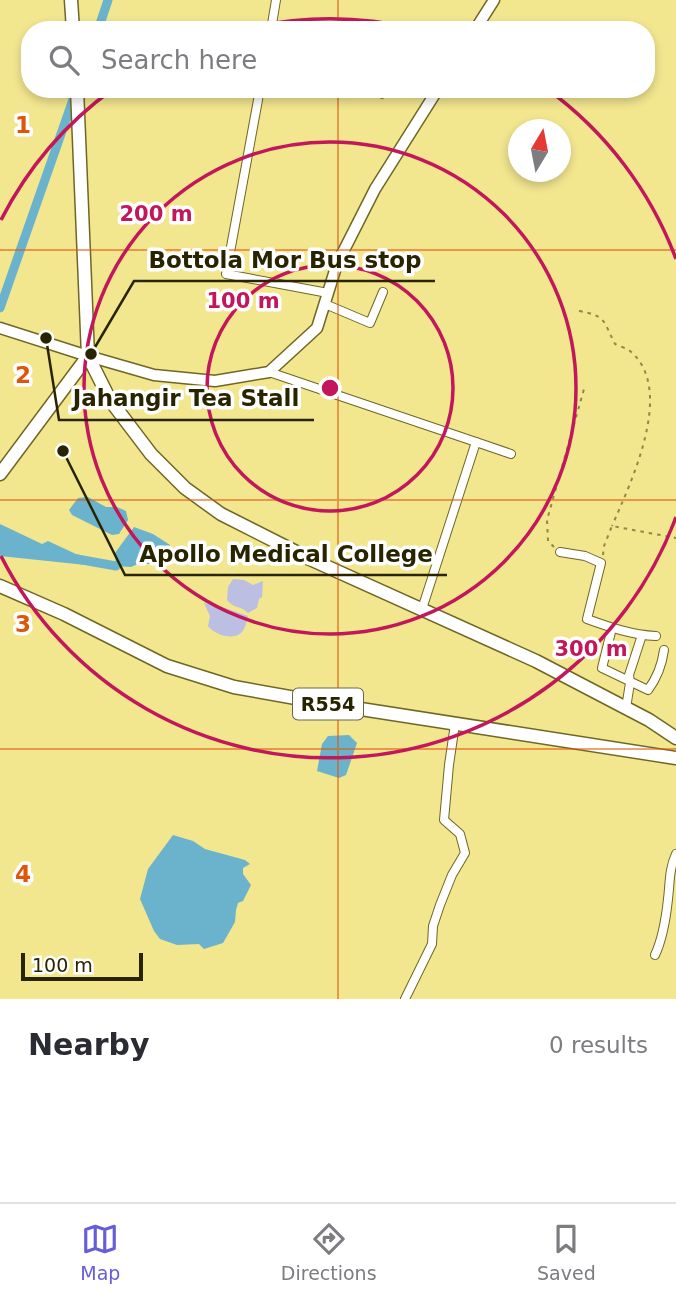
<!DOCTYPE html>
<style>
body{margin:0;font-family:"DejaVu Sans",sans-serif;background:#f7f7f7;color:#2b2b33}
.compass{position:absolute;left:508px;top:119px;width:63px;height:63px;border-radius:50%;background:#fff;box-shadow:0 4px 10px #0003;rotate:10deg}
.scale{position:absolute;left:21px;bottom:18px;width:122px;box-sizing:border-box;padding-left:7px;border:4px solid #292400;border-top:0;font-size:19px;line-height:24px;white-space:nowrap;color:#292400;-webkit-text-stroke:5px #fff;paint-order:stroke}
.list{margin:0;padding:0;list-style:none}
h2{display:flex;justify-content:space-between;align-items:center;height:91px;margin:0;padding:0 28px;font-size:30px}
h2 small{font-size:23px;font-weight:400;color:#7c7c81}
.icon{flex:none;width:38px;height:38px;fill:none;stroke:currentColor;stroke-width:2;stroke-linecap:round;stroke-linejoin:round}
.map{position:relative;flex:none;width:676px;height:999px;overflow:hidden}
.search{position:absolute;background:#fff;box-shadow:0 4px 10px #0003;left:21px;right:21px;top:21px;height:77px;display:flex;align-items:center;gap:18px;box-sizing:border-box;padding:0 24px;border-radius:28px;color:#7c7c81;font-size:26px}
.sheet{height:203px;background:#fff}
nav{display:flex;justify-content:space-around;align-items:center;box-sizing:border-box;height:98px;border-top:2px solid #e1e1e2;background:#fff;font-size:19px;color:#7c7c81}
nav a{display:grid;justify-items:center;gap:4px}
nav .on{color:#665ed7}
.map>svg:first-child{display:block}
</style>
<div class="map">
<svg width="676" height="999" viewBox="0 0 676 999">
<rect width="100%" height="100%" fill="#f2e68f"/>
<g fill="#bcbfe2">
<path d="M233 579 244 580 253 585 263 581 262 597 259 599 257 608 248 613C240 605 234 609 227 600L228 587Z"/>
<path d="M204 603 222 607 248 616C247 621 245 630 241 633 232 641 214 634 208 626L210 616Z"/>
</g>
<g fill="#6bb3cc">
<polygon points="88,497 106,507 117,507 126,511 128,520 119,534 112,535 72,515 69,510 78,498"/>
<polygon points="0,524 42,544 48,541 76,554 90,558 86,565 0,556"/>
<polygon points="134,527 153,534 170,545 169,558 159,557 154,564 138,564 131,567 116,566 115,553"/>
<polygon points="349,735 357,743 346,775 339,778 317,771 322,744 328,736"/>
<polygon points="173,835 193,841 205,849 245,860 250,864 243,868 243,874 251,885 243,901 238,903 236,910 235,922 223,943 204,949 199,944 177,945 160,939 154,931 140,899 148,869"/>
</g>
<g fill="none" stroke-linecap="round" stroke-linejoin="round">
<g stroke="#6bb3cc" stroke-width="9">
<polyline points="98,30 108,0"/>
<polyline points="0,308 75,94"/>
<polyline points="77,559 116,566"/>
</g>
<g stroke="#6f6623" stroke-width="10">
<g id="street">
<polyline points="271,30 276,0"/>
<polyline points="260,89 226,274 328,293"/>
<polyline points="325,304 370,323 383,292"/>
<polyline points="269,372 476,442 422,609"/>
<polyline points="476,442 511,454"/>
<path d="M560 552 585 556 601 563 587 619C609 627 632 635 656 636"/>
<path d="M612 628 602 668 648 690C657 678 662 665 664 650"/>
<polyline points="626,708 630,683 629,675 642,635"/>
<path d="M655 955C663 938 666 918 668 899 670 883 669 869 676 854"/>
<polyline points="405,999 432,944 433,926 440,905 452,875 465,853 460,834 444,820 449,765 455,724"/>
</g>
</g>
<g stroke="#6f6623" stroke-width="13">
<g id="secondary">
<polyline points="475,30 494,0"/>
<polyline points="0,328 88,356 154,375 215,381 269,372 317,328 337,264 375,189 438,89"/>
</g>
</g>
<g stroke="#6f6623" stroke-width="15">
<g id="primary">
<polyline points="71,0 73,30"/>
<polyline points="77,89 88,356 110,400 151,454 185,488 221,514 310,559 536,661 649,720 676,738"/>
<polyline points="0,474 88,356"/>
<polyline points="0,586 64,614 167,666 234,687 335,705 676,758"/>
</g>
</g>
<g stroke="#908749" stroke-width="2" stroke-dasharray="3.5 5" stroke-linecap="butt">
<polyline points="330,89 388,99"/>
<path d="M579 311C607 316 603 321 615 344 619 346 626 348 630 351 676 389 631 482 612 526"/>
<polyline points="554,547 548,541 547,520 584,389"/>
<polyline points="603,555 604,546 612,526 676,538"/>
</g>
<use href="#street" stroke="#fff" stroke-width="8"/>
<use href="#secondary" stroke="#fff" stroke-width="10"/>
<use href="#primary" stroke="#fff" stroke-width="12"/>
</g>
<path fill="none" stroke="#de560b" stroke-width="2" stroke-opacity="0.55" d="M338 0V30M338 89V999M0 250H676M0 500H676M0 749H676"/>
<g fill="none" stroke="#c2185b" stroke-width="3.5">
<circle cx="330" cy="388" r="123"/>
<circle cx="330" cy="388" r="246"/>
<path d="M676 517A369 369 0 0 1 1 556M1 220A369 369 0 0 1 113 89M244 29A369 369 0 0 1 416 29M547 89A369 369 0 0 1 676 259"/>
</g>
<g text-anchor="middle" stroke-width="7" stroke-linejoin="round" paint-order="stroke">
<rect fill="#fff" stroke="#69664c" stroke-width="2" x="293" y="688.5" width="70" height="31" rx="5"/>
<g font-size="19" font-weight="bold" fill="#292400">
<text x="328" y="711">R554</text>
</g>
</g>
<g font-size="23" text-anchor="middle" font-weight="bold" fill="#de560b" stroke="#fff" stroke-width="7" stroke-linejoin="round" paint-order="stroke">
<text x="23" y="133">1</text>
<text x="23" y="383">2</text>
<text x="23" y="632">3</text>
<text x="23" y="882">4</text>
</g>
<circle cx="330" cy="388" r="10" fill="#c2185b" stroke="#fff" stroke-width="3.5"/>
<g font-size="21" text-anchor="middle" font-weight="bold" fill="#c2185b" stroke="#fff" stroke-width="7" stroke-linejoin="round" paint-order="stroke">
<text x="156" y="221">200 m</text>
<text x="243" y="308">100 m</text>
<text x="591" y="656">300 m</text>
</g>
<path fill="none" stroke="#292400" stroke-width="2.5" d="M91 354L134 281H435M46 338L59 420H314M63 451L125 575H447"/>
<g fill="#292400" stroke="#fff" stroke-width="2.5">
<circle cx="91" cy="354" r="7"/>
<circle cx="46" cy="338" r="7"/>
<circle cx="63" cy="451" r="7"/>
</g>
<g font-size="23" text-anchor="middle" font-weight="bold" fill="#292400" stroke="#fff" stroke-width="7" stroke-linejoin="round" paint-order="stroke">
<text x="285" y="268">Bottola Mor Bus stop</text>
<text x="186" y="406">Jahangir Tea Stall</text>
<text x="286" y="562">Apollo Medical College</text>
</g>
</svg>
<svg class="compass" viewBox="-18 -18 36 36"><path d="M0-13l5 13h-10z" fill="#e53935"/><path d="M0 13l5-13h-10z" fill="#7c7c81"/></svg>
<div class="scale">100 m</div>
<div class="search"><svg class="icon" aria-label="search" viewBox="0 0 24 24"><circle cx="10" cy="10" r="6"/><path d="M15 15l6 6"/></svg>Search here</div>
</div>
<section class="sheet">
<h2>Nearby<small>0 results</small></h2>
<ul class="list">
</ul>
</section>
<nav>
<a class="on"><svg class="icon" aria-label="map" viewBox="0 0 24 24"><path d="M3 6l6-2 6 2 6-2v14l-6 2-6-2-6 2zM9 4v14M15 6v14"/></svg>Map</a>
<a><svg class="icon" aria-label="directions" viewBox="0 0 24 24"><path d="M12 3l9 9-9 9-9-9zM9 14v-3h6M13 9l2 2-2 2"/></svg>Directions</a>
<a><svg class="icon" aria-label="saved" viewBox="0 0 24 24"><path d="M7 4h10v16l-5-4-5 4z"/></svg>Saved</a>
</nav>
